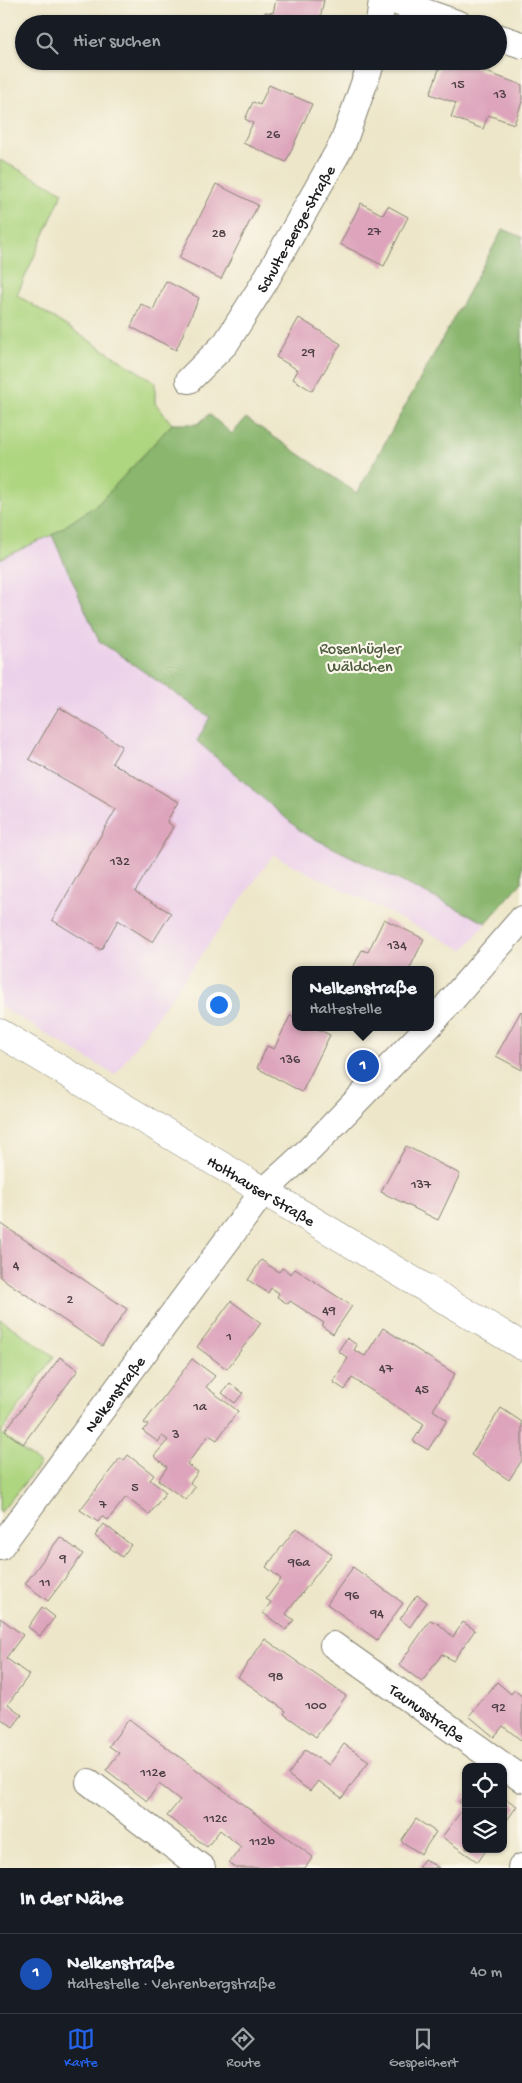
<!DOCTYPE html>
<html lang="de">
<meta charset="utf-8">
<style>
body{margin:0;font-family:"Gochi Hand",sans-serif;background:#242831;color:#f1f3f6}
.controls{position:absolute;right:15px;bottom:15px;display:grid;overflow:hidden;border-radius:10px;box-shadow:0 1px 4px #0004}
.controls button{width:45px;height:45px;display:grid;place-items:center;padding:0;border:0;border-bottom:1px solid #363941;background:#171b24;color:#f1f3f6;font:25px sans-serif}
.you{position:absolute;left:218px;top:1004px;width:18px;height:18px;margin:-12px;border:4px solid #fff;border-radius:50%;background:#1a73e8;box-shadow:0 0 0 8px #1a73e833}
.badge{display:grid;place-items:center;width:32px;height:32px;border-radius:50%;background:#2563eb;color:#fff;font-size:16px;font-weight:700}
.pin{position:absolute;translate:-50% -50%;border:2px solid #fff;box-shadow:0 1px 5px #0006}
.popup{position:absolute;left:292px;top:966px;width:142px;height:65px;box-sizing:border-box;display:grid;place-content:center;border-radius:10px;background:#171b24;filter:drop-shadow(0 1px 4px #0005);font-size:16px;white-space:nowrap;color:#9ea1a6}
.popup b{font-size:19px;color:#f1f3f6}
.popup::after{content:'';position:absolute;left:50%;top:100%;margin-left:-10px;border:10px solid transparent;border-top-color:#171b24}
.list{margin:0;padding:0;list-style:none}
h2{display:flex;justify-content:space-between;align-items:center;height:65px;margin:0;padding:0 20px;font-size:21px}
h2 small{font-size:16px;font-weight:400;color:#9ea1a6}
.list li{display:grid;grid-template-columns:32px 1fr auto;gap:15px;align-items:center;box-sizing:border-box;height:80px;padding:0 20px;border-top:1px solid #363941}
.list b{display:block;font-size:19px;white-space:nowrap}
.list p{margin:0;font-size:16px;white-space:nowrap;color:#9ea1a6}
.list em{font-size:16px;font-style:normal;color:#9ea1a6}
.icon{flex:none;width:28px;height:28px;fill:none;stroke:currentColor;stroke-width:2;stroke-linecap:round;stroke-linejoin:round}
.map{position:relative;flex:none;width:522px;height:1868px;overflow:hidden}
.search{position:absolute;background:#171b24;box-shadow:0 1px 4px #0004;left:15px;right:15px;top:15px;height:55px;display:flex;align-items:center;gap:12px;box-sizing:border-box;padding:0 18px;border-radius:28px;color:#9ea1a6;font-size:19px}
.sheet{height:145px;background:#171b24}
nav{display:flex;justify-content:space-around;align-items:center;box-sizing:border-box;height:70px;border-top:1px solid #363941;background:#171b24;font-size:14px;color:#9ea1a6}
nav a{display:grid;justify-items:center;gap:2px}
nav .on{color:#2563eb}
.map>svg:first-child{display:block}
</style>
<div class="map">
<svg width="522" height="1868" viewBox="0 0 522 1868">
<rect width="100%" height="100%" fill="#fbf7ec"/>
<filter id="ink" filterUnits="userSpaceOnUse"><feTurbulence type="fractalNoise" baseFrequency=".02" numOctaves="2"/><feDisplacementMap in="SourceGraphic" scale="10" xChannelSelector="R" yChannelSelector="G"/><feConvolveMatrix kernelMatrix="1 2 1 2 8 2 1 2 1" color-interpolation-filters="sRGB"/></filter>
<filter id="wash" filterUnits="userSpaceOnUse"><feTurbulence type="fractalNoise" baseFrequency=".0096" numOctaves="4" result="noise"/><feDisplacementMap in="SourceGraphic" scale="20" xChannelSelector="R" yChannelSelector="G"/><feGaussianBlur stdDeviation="1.12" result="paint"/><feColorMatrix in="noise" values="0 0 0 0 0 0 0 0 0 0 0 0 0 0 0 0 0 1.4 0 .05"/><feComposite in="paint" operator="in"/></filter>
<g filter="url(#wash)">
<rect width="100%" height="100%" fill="#ede6c9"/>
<polygon fill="#ecd1ea" points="52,535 99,641 210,717 198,741 303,833 486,923 464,950 273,855 115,1075 0,1006 0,559"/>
<g fill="#aed580" stroke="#65784e">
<polygon points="0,160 63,192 17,295 155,382 155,403 172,424 98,504 52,535 0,559"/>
<polygon points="0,1319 54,1356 1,1433 40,1464 0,1513"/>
</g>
<polygon fill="#8ab66e" stroke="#536945" points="503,229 522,237 522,882 486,923 303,833 197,741 210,717 99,641 52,535 98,504 172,424 198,424 209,414 232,434 246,418 357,493"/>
<g id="blocks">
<g fill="#dda4bb">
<polygon points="276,0 324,0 319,24 263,24 265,12 273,13"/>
<polygon points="442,61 462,61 461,63 522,85 522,102 514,124 488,115 483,129 451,117 456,103 430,94"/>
<polygon points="269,85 312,104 286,162 243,143 253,123 245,119 253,102 260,105"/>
<polygon points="216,184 258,205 221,279 179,258"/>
<polygon points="361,203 383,215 388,206 408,217 384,266 340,244"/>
<polygon points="166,281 199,298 176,350 131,327 141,304 153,310"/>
<polygon points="299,318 341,344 312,391 293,379 298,370 276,357"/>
<polygon points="59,707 122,746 112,763 178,802 167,821 173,827 135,892 171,913 153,942 118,920 101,950 52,920 116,809 29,759"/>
<polygon points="384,919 424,939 409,970 352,970 362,950 368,952"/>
<polygon points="521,1011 522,1012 522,1070 496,1056"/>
<polygon points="290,1016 296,1018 296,1027 314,1027 330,1035 302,1092 257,1068 267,1046 274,1049"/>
<polygon points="406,1146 460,1174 438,1220 381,1192"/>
<polygon points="0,1223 127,1309 102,1346 0,1277"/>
<polygon points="261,1260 279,1272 282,1268 291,1274 295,1269 352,1306 333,1334 322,1326 324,1323 290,1301 288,1304 277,1297 279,1293 271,1288 268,1293 248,1280"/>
<polygon points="231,1301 261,1323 227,1369 197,1347"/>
<polygon points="383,1328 455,1374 433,1410 447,1420 428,1450 413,1441 424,1424 352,1378 345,1390 333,1382 348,1358 338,1351 347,1338 357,1345 354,1350 365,1356"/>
<polygon points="60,1357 78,1370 23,1444 5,1431"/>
<polygon points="192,1359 215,1376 206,1387 238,1411 217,1440 209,1435 187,1464 198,1472 190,1483 195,1487 186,1500 158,1480 167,1467 154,1456 168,1440 162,1436 158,1442 143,1431 148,1425 144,1423"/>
<polygon points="230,1383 243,1393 235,1403 222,1393"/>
<polygon points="501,1408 522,1422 522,1460 509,1480 471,1455"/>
<polygon points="128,1455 154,1475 150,1480 166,1492 149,1515 126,1497 108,1520 102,1516 98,1522 80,1510 120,1458 124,1460"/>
<polygon points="104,1524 131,1545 122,1557 95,1536"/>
<polygon points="296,1528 332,1554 286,1614 294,1620 286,1630 263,1613 271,1602 266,1599 281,1579 266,1567"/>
<polygon points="60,1537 83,1554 48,1601 25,1584"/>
<polygon points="353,1567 403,1603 377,1640 327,1604"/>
<polygon points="417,1595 427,1602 410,1627 400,1619"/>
<polygon points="42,1607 55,1617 40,1636 28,1627"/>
<polygon points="0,1618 23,1635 6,1658 29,1675 8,1704 22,1715 13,1727 0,1718"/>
<polygon points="430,1620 439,1624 453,1637 463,1622 475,1630 453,1661 442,1654 422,1682 399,1665"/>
<polygon points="265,1639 346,1696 316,1737 284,1714 286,1711 238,1677"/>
<polygon points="497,1682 511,1694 514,1690 522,1696 522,1741 503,1726 494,1737 469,1716"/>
<polygon points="129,1719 313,1857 305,1868 236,1868 229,1863 241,1847 220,1830 207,1847 167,1816 180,1800 159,1784 147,1801 106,1770 119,1753 109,1746"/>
<polygon points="344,1744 369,1761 342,1798 318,1781 310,1791 288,1775 305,1750 329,1765"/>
<polygon points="466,1792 466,1849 487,1849 478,1862 442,1837 465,1806 459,1802"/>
<polygon points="503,1797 517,1806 503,1826"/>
<polygon points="416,1819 436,1832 421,1854 401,1841"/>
<polygon points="424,1859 439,1868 418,1868"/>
</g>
</g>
</g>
<g filter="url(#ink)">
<use href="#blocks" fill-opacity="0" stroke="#848172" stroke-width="1"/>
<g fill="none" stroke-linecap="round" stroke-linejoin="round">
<g stroke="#848172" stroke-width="28">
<g id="minor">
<polyline points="391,0 459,24"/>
<polyline points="379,24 382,0"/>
<polyline points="498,37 522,45"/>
<path id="s1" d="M189 380 226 343 264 283 343 143 372 61"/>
<polyline points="430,1025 522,919"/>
<path id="s2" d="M0 1547 263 1192 310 1149 428 1027"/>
<path id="s3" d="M333 1645 522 1779"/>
<polyline points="89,1782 202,1868"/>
<polyline points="521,1868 522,1867"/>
</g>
</g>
<g stroke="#848172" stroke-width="29">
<g id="tertiary">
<path id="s4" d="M0 1033 522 1346"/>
</g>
</g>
<use href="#minor" stroke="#fff" stroke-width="26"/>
<use href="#tertiary" stroke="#fff" stroke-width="28"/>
</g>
</g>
<g text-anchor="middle" stroke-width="4.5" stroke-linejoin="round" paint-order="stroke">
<g font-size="14" fill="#4c3e44">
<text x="458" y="88">15</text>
<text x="500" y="98">13</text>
<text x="273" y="138">26</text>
<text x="374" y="235">27</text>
<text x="219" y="237">28</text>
<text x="308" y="356">29</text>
<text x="120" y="865">132</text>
<text x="397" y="949">134</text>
<text x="290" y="1063">136</text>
<text x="421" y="1188">137</text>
<text x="16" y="1269">4</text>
<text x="70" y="1303">2</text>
<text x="329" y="1314">49</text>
<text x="229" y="1340">1</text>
<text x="386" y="1372">47</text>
<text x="422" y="1393">45</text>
<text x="200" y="1410">1a</text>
<text x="176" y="1438">3</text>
<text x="135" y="1491">5</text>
<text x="103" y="1508">7</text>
<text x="63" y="1562">9</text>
<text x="299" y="1566">96a</text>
<text x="45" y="1586">11</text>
<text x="352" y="1599">96</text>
<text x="377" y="1617">94</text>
<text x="276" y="1680">98</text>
<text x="316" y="1709">100</text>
<text x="499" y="1711">92</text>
<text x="153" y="1776">112e</text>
<text x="215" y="1822">112c</text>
<text x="262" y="1845">112b</text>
</g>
<g font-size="16" fill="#1c1c1c" stroke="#fbf7ec">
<text dy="6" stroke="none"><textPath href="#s1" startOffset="186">Schulte-Berge-Straße</textPath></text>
<text dy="6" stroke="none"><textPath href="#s4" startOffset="305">Holthauser Straße</textPath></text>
<text dy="6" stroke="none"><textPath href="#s2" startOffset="191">Nelkenstraße</textPath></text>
<text dy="6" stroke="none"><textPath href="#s3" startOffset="116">Taunusstraße</textPath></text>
</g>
<g font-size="16" fill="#4f5d3f" stroke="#fbf7ec">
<text x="360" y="653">Rosenhügler<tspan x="360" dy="18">Wäldchen</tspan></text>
</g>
</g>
</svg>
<div class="controls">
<button><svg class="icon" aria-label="locate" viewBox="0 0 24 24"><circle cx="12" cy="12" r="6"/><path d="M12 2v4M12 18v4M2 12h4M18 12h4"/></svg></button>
<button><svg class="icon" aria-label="layers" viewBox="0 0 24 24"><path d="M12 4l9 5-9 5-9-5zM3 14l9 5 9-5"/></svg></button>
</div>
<div class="you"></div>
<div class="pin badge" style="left:363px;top:1066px;background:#1a4fb4">1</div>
<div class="popup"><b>Nelkenstraße</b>Haltestelle</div>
<div class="search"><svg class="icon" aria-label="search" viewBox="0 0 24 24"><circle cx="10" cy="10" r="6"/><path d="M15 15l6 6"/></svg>Hier suchen</div>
</div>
<section class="sheet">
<h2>In der Nähe<small></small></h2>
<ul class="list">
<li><span class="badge" style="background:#1a4fb4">1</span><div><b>Nelkenstraße</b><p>Haltestelle · Vehrenbergstraße</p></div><em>40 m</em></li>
</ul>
</section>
<nav>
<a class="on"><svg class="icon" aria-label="map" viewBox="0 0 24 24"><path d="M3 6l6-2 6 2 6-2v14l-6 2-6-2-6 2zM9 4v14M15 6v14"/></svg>Karte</a>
<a><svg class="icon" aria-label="directions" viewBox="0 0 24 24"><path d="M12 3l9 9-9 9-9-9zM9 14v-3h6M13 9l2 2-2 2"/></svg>Route</a>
<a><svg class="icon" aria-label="saved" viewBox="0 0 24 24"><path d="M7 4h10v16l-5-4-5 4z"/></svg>Gespeichert</a>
</nav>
